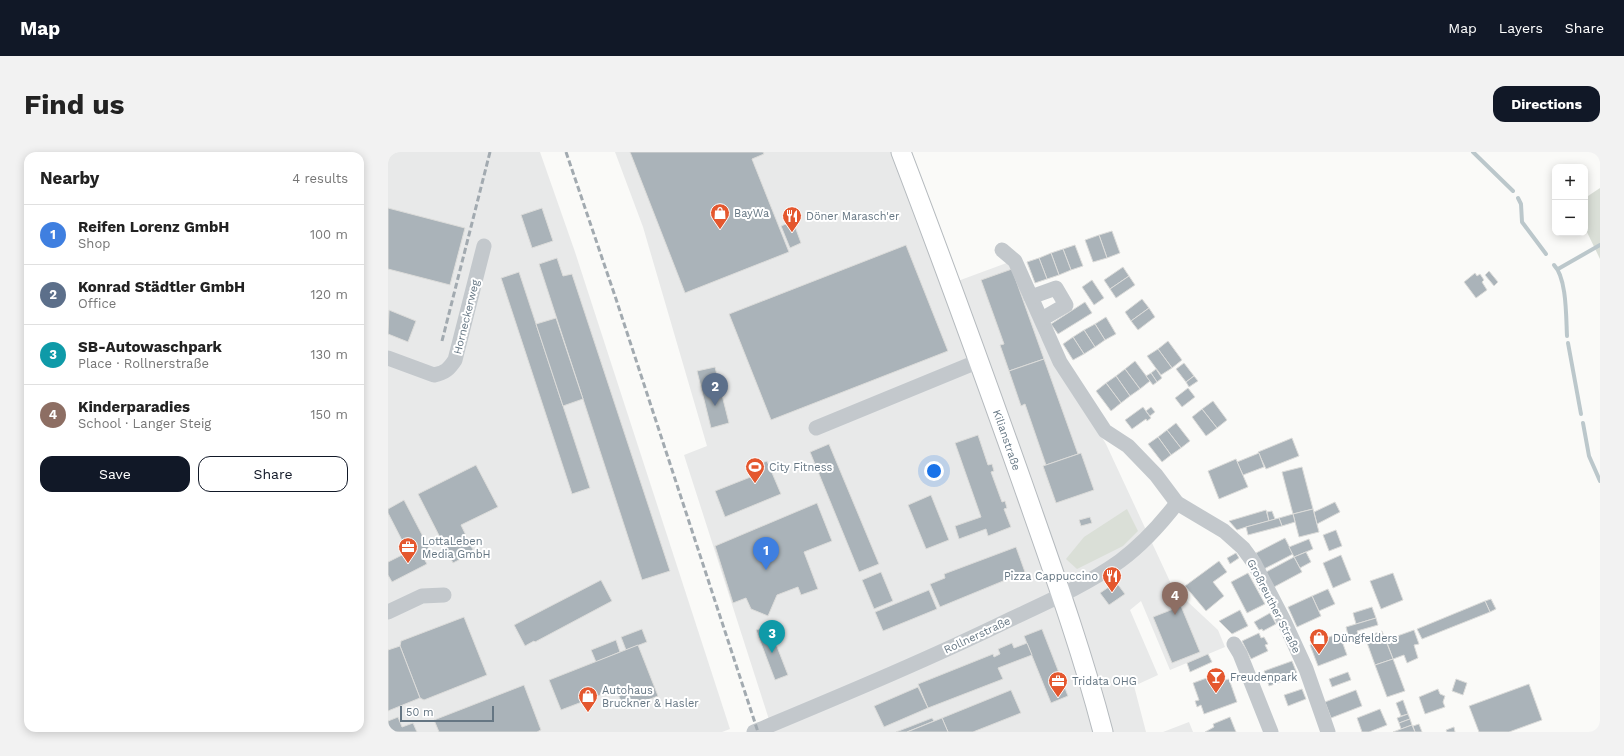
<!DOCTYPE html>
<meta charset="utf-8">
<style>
body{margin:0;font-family:"Work Sans",sans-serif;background:#f2f2f2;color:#222}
.controls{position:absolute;right:12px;top:12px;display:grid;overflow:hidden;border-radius:8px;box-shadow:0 2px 10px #0003}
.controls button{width:36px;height:36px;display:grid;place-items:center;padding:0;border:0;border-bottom:1px solid #e0e0e0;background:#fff;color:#222;font:20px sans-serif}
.scale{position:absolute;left:12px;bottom:10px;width:94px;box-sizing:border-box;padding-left:4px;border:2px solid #657683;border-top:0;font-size:11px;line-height:14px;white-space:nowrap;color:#657683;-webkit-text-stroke:3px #fff;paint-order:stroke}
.you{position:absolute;left:546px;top:319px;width:14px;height:14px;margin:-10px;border:3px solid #fff;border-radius:50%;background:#1a73e8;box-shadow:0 0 0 6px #1a73e833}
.badge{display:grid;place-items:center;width:26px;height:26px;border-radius:50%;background:#111827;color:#fff;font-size:13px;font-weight:700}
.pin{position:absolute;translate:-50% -33px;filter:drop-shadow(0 1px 2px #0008)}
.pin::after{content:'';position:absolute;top:21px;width:14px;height:12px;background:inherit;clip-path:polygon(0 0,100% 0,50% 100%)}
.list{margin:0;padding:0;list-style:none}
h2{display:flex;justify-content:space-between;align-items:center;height:52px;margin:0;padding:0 16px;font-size:17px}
h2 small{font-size:13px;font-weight:400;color:#767676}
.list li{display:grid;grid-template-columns:26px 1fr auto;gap:12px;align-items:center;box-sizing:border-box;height:60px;padding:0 16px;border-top:1px solid #e0e0e0}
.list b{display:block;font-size:15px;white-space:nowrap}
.list p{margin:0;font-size:13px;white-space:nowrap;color:#767676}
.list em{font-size:13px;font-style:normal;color:#767676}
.actions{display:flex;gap:8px;padding:12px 16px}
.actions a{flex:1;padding:9px 0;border:1px solid #111827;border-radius:12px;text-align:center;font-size:14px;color:#111827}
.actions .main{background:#111827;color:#fff}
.map{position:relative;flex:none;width:1212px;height:580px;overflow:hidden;border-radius:12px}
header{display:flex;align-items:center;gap:24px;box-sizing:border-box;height:56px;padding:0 20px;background:#111827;color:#fff}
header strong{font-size:19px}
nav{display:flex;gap:22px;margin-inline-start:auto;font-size:14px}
.intro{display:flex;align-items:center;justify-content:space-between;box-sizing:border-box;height:96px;padding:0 24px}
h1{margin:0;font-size:28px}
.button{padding:10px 18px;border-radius:12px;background:#111827;color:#fff;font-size:14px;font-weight:700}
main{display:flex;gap:24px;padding:0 24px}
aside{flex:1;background:#fff;border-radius:12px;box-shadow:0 2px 10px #0003}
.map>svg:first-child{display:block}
</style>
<header>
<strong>Map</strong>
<nav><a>Map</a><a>Layers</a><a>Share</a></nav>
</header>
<div class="intro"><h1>Find us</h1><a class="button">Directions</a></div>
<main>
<aside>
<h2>Nearby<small>4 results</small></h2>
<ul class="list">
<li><span class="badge" style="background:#3f7fe0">1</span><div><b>Reifen Lorenz GmbH</b><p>Shop</p></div><em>100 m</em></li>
<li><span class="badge" style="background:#5c6f8a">2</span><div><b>Konrad Städtler GmbH</b><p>Office</p></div><em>120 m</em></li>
<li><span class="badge" style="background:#0f9aa8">3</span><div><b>SB-Autowaschpark</b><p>Place · Rollnerstraße</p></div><em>130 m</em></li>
<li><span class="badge" style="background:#8d6e63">4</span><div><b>Kinderparadies</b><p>School · Langer Steig</p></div><em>150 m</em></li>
</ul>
<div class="actions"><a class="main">Save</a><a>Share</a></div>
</aside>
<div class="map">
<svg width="1212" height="580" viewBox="0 0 1212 580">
<rect width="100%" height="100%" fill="#fafaf8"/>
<g fill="#e8e9e9">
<polygon points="0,0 152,0 187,100 342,577 334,580 0,580"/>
<polygon points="227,0 505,0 559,133 624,109 652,184 718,292 785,436 830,478 837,495 782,518 753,449 742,458 770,523 746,534 758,580 385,580 296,303 319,294 255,75"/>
<polygon points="801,570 805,580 775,580"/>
</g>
<g fill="#dadfd7">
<polygon points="1212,36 1212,107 1197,76 1197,46"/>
<polygon points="739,357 750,379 735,394 689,417 678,407 696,385"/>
</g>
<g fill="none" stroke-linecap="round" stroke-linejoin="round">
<g stroke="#bbc7cb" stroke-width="4">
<polyline points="1085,0 1125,39"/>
<polyline points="1130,46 1133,52 1134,70 1158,102"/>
<path d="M1166 113C1179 126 1178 166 1179 184"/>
<polyline points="1170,117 1212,93"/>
<polyline points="1180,191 1193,262"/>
<polyline points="1195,271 1201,304 1212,329"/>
</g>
</g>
<g fill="#aab3b9" stroke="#dcdcda">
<polygon points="242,0 375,0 376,2 364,7 401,100 297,141"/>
<polygon points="0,56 77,76 62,133 0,117"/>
<polygon points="154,56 165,89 144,96 133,63"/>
<polygon points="405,69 413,91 402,96 393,74"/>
<polygon points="724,79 732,101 719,106 711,83"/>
<polygon points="711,83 719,106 705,110 697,88"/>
<polygon points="518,93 560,199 383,268 341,162"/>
<polygon points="687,93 695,114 683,118 675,97"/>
<polygon points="675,97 683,118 671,123 663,101"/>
<polygon points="663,101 671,123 659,127 651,106"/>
<polygon points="169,106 175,124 184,122 282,419 254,428 151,112"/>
<polygon points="651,106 659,127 647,131 639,110"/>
<polygon points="735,115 741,124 722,137 716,128"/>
<polygon points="624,117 656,207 621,219 612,193 616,192 593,128"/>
<polygon points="1101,119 1110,130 1106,134 1097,123"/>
<polygon points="131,120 202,336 184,342 113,126"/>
<polygon points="1087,121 1089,124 1092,122 1096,128 1094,130 1099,138 1088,146 1076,130"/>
<polygon points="741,124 747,133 728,146 722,137"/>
<polygon points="704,128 716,146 706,153 694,135"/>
<polygon points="754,147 761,156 743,169 737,160"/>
<polygon points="697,150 704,161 670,182 663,172"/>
<polygon points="761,156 767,165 750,178 743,169"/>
<polygon points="1,158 28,169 20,190 0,182"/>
<polygon points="718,165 728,182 717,188 707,172"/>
<polygon points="168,166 195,247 175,254 148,172"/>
<polygon points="707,172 717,188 707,195 696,178"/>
<polygon points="696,178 707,195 696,202 685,185"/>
<polygon points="685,185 696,202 685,208 675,192"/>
<polygon points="780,189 794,208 784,216 770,197"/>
<polygon points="770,197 784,216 773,223 759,204"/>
<polygon points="656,207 690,302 658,313 637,252 633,254 621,219"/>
<polygon points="747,209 762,229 752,237 737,217"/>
<polygon points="796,211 806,224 798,230 788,217"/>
<polygon points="327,215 341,271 323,276 309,219"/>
<polygon points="737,217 752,237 742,244 728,224"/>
<polygon points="768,217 774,226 769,230 763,221"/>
<polygon points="763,221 769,230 765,233 758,224"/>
<polygon points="728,224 742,244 733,251 718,231"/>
<polygon points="806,224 810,229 801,235 798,230"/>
<polygon points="718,231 733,251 723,259 708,239"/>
<polygon points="800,236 807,245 794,255 787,246"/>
<polygon points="825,249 839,268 829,276 814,257"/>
<polygon points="755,255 763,266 759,269 758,267 744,277 737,268"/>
<polygon points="763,255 767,260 762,264 758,259"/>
<polygon points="814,257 829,276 818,284 804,265"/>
<polygon points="788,271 802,289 793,296 779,278"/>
<polygon points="779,278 793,296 783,303 770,285"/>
<polygon points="590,283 600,313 604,312 606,319 603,320 614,350 617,349 619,356 616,357 623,375 600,384 598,377 571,387 567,374 593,365 567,291"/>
<polygon points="770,285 783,303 774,310 760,292"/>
<polygon points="904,286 911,304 878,317 870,300"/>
<polygon points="441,292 491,412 471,420 422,300"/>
<polygon points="693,301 706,338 668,351 655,314"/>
<polygon points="871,301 876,315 855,323 849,310"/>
<polygon points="848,307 860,335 831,347 820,319"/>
<polygon points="379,309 393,342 337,365 327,339 365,324 362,316"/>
<polygon points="88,313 110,355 73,373 86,400 65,411 30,342"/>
<polygon points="914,315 925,357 905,362 894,320"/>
<polygon points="543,343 561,388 538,397 520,353"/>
<polygon points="16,348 42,398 34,403 39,412 4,430 0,423 0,410 20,400 0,361 0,357"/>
<polygon points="947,350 952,360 929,372 926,360"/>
<polygon points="429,351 444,389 416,400 430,437 413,443 410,435 389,443 380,464 363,457 358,446 345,451 327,394"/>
<polygon points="925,357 931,380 911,385 905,362"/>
<polygon points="878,358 881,369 858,375 849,378 841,369"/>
<polygon points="884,359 887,367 881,369 879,360"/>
<polygon points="905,362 907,370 894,374 891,366"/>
<polygon points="702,365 704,371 693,374 691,368"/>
<polygon points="891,366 894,374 860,383 858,375"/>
<polygon points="948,378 954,394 941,399 935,383"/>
<polygon points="897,386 905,402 876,417 868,401"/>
<polygon points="921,387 925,397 906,405 901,395"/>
<polygon points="628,395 637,420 552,455 542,432 557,426 556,422"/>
<polygon points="918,400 923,410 912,416 906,405"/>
<polygon points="848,401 851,406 842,412 839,406"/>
<polygon points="953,403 963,428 945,436 935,411"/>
<polygon points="906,405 914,420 886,435 878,420"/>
<polygon points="831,409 839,420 825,430 836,444 818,459 797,434"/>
<polygon points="493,420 505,449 486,457 474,428"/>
<polygon points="860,421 877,452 859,461 843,430"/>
<polygon points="1005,421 1015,448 993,457 982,429"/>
<polygon points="213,428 224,449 147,490 146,489 137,494 126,473"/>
<polygon points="728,430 737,442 721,453 712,441"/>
<polygon points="940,437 947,452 931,459 924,444"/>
<polygon points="541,438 549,457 495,479 487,460"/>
<polygon points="924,444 933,464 909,475 900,455"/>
<polygon points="1103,447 1108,457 1102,460 1097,449"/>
<polygon points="1097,449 1102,460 1034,487 1029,477"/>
<polygon points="793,454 812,500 784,511 765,465"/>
<polygon points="984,455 988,466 968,472 965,461"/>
<polygon points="852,458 860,474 844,482 831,469"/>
<polygon points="882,461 888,472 875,479 874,477 871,478 866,470"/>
<polygon points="76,465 99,523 36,548 32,546 12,494 13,489"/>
<polygon points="988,466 990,473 969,479 971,484 961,487 958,475"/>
<polygon points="381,474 400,523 387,528 368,478"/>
<polygon points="254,477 259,490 238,498 233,485"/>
<polygon points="654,477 680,544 663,551 636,484"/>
<polygon points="1026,478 1031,492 1026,493 1030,506 1019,511 1016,503 1005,507 998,488"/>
<polygon points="994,479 1005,507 987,513 977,485"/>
<polygon points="871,481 873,486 876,485 880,492 877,493 880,499 863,507 854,489"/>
<polygon points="951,481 959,503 930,514 922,493"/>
<polygon points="228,488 232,500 208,510 203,498"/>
<polygon points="624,491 626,496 639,491 644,503 610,516 615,527 540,556 530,532 605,502 606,505 612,502 610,497"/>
<polygon points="250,493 270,544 236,557 228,537 173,558 161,528"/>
<polygon points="12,494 32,546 0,559 0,498"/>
<polygon points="820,502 824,510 802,520 799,511"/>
<polygon points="1005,507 1017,539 999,545 987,513"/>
<polygon points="904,509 910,524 881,534 876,519"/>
<polygon points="960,520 963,528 944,535 941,527"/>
<polygon points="827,523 829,530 841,527 849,550 816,562 813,553 809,555 807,549 811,548 805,531"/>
<polygon points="1068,527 1079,531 1075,543 1064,539"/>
<polygon points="1141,532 1154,568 1121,580 1091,580 1081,554"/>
<polygon points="136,533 153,578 149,580 51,580 46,568"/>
<polygon points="530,535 540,556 496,575 486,554"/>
<polygon points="914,537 918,547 900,554 896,543"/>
<polygon points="1050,537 1052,542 1057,544 1055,550 1057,555 1037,562 1031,545"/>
<polygon points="623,538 633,561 585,580 560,580 554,566"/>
<polygon points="968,538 974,554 943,566 937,550"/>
<polygon points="1015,548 1020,562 1013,564 1008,551"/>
<polygon points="992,557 999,573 981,580 974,580 969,566"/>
<polygon points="1020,562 1022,567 1011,571 1009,566"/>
<polygon points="10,565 14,575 25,571 29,580 0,580 0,569"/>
<polygon points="842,565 848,580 817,580 826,575 825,572"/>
<polygon points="544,566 546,569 519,580 508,580"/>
<polygon points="554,566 560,580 519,580"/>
<polygon points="1022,567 1024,573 1013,577 1011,571"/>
<polygon points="1031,572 1034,580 1027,580 1025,574"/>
<polygon points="1024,573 1027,580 1005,580 1013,577"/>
<polygon points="1066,575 1067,580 1059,580 1058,578"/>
</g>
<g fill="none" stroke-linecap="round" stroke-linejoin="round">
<g stroke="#b5babe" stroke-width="21">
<path id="major" d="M513 0C555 110 595 220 634 330 663 413 693 495 715 580"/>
</g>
<g stroke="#c3c8cc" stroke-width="15">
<polyline points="614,98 627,109 672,210 717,279 740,294 768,323 789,351 836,379 855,396 866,411 895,467 918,517 940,580"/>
<polyline points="643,145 668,136 678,153 654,167"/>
<path d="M0 206 46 223C57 221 61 217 67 208L96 94"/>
<polyline points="428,276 591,209"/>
<polyline points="0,460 34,444 56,443"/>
<polyline points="846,492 852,502 883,580"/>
<path d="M366 580C452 544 539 508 623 467 659 450 700 432 732 409 755 392 772 373 789 351"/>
</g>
<use href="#major" stroke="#fff" stroke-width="19"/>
<g stroke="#a2aab0" stroke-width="3" stroke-dasharray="6 3" stroke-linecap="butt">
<polyline points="178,0 228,147 370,580"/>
<polyline points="54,189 102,0"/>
</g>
</g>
<defs>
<g id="shop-pin" transform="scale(1)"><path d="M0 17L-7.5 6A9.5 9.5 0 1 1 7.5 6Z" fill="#e4572e" stroke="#fff"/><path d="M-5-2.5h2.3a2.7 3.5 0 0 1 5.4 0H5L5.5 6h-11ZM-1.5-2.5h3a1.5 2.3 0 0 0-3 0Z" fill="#fff"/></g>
<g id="restaurant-pin" transform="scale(1)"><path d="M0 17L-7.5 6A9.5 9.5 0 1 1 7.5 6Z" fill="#e4572e" stroke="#fff"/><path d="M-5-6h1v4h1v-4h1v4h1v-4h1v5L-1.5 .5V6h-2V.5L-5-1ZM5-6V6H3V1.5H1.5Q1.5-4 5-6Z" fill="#fff"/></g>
<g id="stadium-pin" transform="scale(1)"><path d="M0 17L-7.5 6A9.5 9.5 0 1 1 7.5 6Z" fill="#e4572e" stroke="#fff"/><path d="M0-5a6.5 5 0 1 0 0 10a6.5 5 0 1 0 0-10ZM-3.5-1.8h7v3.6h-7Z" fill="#fff"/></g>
<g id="office-pin" transform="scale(1)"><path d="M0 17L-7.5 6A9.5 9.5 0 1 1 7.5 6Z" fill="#e4572e" stroke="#fff"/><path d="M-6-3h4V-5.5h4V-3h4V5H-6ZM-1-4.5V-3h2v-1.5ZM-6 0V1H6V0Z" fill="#fff"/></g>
<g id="bar-pin" transform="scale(1)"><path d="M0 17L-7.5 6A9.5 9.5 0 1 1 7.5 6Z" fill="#e4572e" stroke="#fff"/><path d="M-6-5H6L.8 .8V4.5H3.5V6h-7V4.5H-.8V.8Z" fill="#fff"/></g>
</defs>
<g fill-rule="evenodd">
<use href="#shop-pin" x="332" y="61"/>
<use href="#restaurant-pin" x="404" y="64"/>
<use href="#stadium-pin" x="367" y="315"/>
<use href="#office-pin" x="20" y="395"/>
<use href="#restaurant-pin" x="724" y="424"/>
<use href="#shop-pin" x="931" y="486"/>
<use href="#bar-pin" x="828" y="525"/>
<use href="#office-pin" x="670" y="529"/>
<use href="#shop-pin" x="200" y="544"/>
</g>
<g text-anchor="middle" stroke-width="4" stroke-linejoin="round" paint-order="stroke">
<g font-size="11" fill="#657683" stroke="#fff" text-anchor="start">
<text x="346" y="65">BayWa</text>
<text x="418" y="68">Döner Marasch'er</text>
<text x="381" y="319">City Fitness</text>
<text x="34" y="393">LottaLeben<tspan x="34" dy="13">Media GmbH</tspan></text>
<text x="710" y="428" text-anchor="end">Pizza Cappuccino</text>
<text x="945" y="490">Düngfelders</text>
<text x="842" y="529">Freudenpark</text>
<text x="684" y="533">Tridata OHG</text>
<text x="214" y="542">Autohaus<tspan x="214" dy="13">Bruckner &amp; Hasler</tspan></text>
</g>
<g font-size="11" fill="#657683" stroke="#fff">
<text transform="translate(78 165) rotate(-76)" y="4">Horneckerweg</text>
<text transform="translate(619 288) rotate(71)" y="4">Kilianstraße</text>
<text transform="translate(886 454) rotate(63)" y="4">Großreuther Straße</text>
<text transform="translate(589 483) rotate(-25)" y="4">Rollnerstraße</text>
</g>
</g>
</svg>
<div class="controls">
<button>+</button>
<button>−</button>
</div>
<div class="scale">50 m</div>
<div class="you"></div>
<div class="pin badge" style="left:378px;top:418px;background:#3f7fe0">1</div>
<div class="pin badge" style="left:327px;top:254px;background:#5c6f8a">2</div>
<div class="pin badge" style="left:384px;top:501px;background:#0f9aa8">3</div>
<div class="pin badge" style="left:787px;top:463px;background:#8d6e63">4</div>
</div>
</main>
